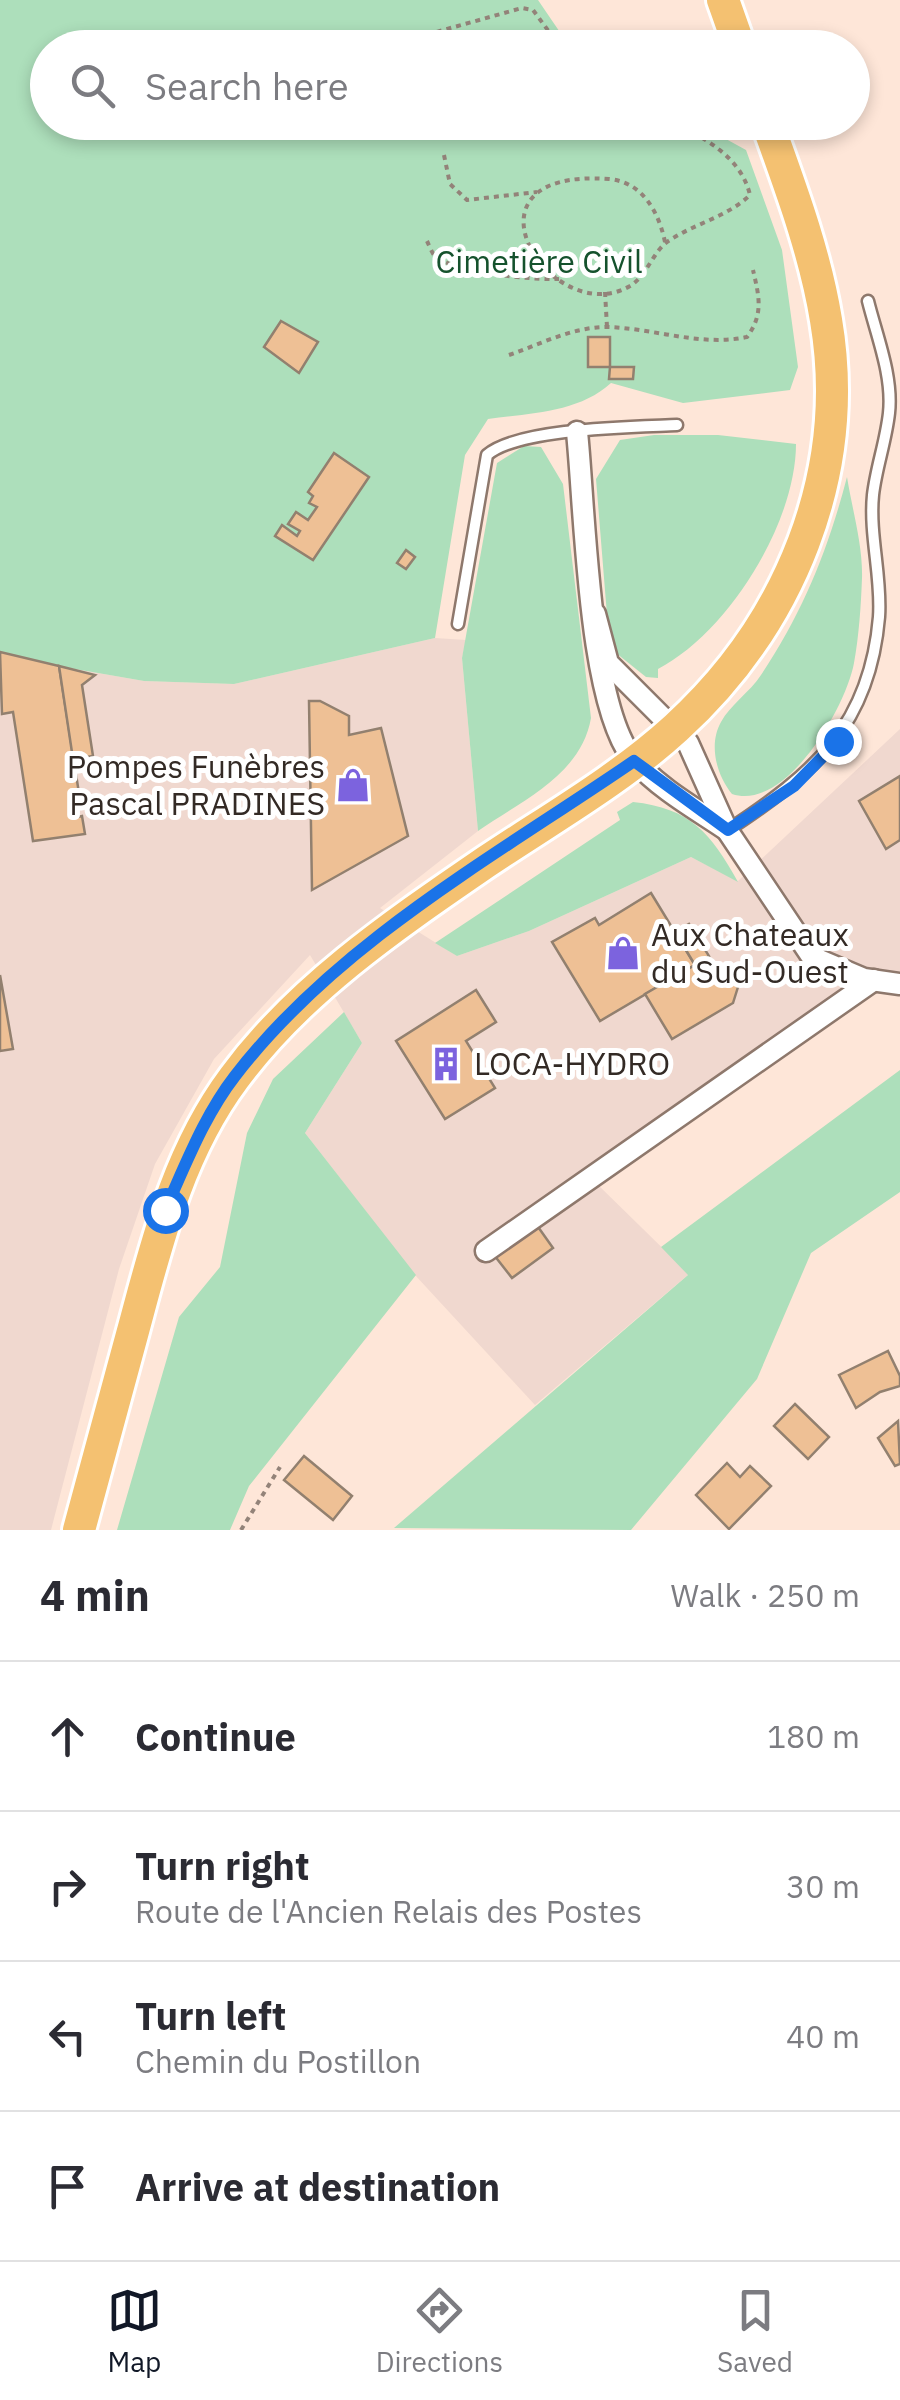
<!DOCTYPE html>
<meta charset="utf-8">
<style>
body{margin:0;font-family:"IBM Plex Sans",sans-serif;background:#f2f2f3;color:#2b2b33}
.stop{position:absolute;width:30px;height:30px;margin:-22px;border:8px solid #1a73e8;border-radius:50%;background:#fff}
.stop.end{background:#1a73e8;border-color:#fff;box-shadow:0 2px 10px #0008}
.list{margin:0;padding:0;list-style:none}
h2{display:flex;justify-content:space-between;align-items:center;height:130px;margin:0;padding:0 40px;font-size:42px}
h2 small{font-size:32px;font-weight:400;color:#7c7c81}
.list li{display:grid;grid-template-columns:65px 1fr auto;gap:30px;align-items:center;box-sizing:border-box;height:150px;padding:0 40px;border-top:2px solid #e1e1e2}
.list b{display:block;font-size:38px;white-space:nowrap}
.list p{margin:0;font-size:32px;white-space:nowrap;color:#7c7c81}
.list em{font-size:32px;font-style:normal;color:#7c7c81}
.icon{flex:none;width:55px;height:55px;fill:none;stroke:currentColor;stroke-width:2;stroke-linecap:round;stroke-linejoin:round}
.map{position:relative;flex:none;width:900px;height:1530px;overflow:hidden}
.search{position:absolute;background:#fff;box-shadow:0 5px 15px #0003;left:30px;right:30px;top:30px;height:110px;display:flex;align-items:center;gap:25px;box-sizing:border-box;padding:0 35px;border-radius:55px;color:#7c7c81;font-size:38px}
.sheet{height:730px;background:#fff}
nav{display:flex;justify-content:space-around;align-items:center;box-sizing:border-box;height:140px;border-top:2px solid #e1e1e2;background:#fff;font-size:28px;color:#7c7c81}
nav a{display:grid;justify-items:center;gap:5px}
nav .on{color:#111827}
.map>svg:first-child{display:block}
</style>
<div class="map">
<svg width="900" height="1530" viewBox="0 0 900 1530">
<rect width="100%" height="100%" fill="#fee6d8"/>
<polygon fill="#f0d8cf" points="435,638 466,640 462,658 478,831 380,908 457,956 529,931 691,857 738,881 900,729 900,981 849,995 593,1180 689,1274 535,1405 415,1275 305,1133 362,1043 310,955 214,1059 155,1164 119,1269 51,1530 0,1530 0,656 144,681 234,684"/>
<g fill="#addfbb">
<path d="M0 0H538L570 47 48 48V122H695L746 150 782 250 798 367 790 390 683 403 611 383C578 413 530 413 488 419L465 455 435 638 234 684 144 681 0 656Z"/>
<path d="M654 435H718L796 444C796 523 728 633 658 669V678L646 677 616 653 607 615 596 479 620 440Z"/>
<path d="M524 446 541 447 563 484 591 718C581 775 523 800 478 831L462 658 497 463Z"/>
<path d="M847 477C852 509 863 545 862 578 861 605 859 636 854 663 846 707 786 812 732 794 717 776 708 745 721 722 730 705 750 692 761 675 803 612 828 550 847 477Z"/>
<path d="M633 802C690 808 711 833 738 882L691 857 529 931 457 956 435 943 620 820 617 812Z"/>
<polygon points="344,1012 362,1043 305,1133 416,1275 249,1486 230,1530 117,1530 179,1317 220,1267 247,1133 273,1079"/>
<polygon points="900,1070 900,1192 811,1253 757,1379 631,1530 394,1528 688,1275 661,1247"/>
</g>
<g fill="#eec095" stroke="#92806f" stroke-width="2.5">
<polygon points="281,321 318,342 299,373 264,347"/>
<rect x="588" y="337" width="22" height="30"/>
<polygon points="610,367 634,367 633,379 609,379"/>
<polygon points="334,453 369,477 313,560 275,536 282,525 297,536 300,531 288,524 296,512 308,520 317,507 309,503 313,496 308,492"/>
<polygon points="406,550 415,557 406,569 397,563"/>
<polygon points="0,652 59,666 81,806 76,807 78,817 82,816 85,834 33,841 13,712 2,714"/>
<polygon points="59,666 95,675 82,685 93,756 73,759"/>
<polygon points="309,701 320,701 349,716 349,735 381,728 408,836 312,890"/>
<polygon points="900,776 900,840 886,849 859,801"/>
<polygon points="651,893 695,965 600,1021 552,942 595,918 599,925"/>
<polygon points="689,924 709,956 695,965 675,932"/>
<polygon points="695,965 702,978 712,972 731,975 738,987 733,1003 672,1039 645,994"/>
<polygon points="0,975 13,1049 0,1051"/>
<polygon points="476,990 496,1022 466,1041 495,1088 445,1119 396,1041"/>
<polygon points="536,1224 553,1248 512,1278 494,1255"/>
<polygon points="888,1351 900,1376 900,1386 880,1392 856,1408 839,1375"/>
<polygon points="795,1404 829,1437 808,1459 774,1426"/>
<polygon points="898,1421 900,1464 895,1466 878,1438"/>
<polygon points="304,1456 352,1496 333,1520 284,1480"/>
<polygon points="727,1463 740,1477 750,1466 771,1486 729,1529 696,1495"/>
</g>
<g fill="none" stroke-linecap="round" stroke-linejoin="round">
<g stroke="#8e786c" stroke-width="15">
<g id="lane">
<path d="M458 624 487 455C518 428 633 427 677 425"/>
<path d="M728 830C813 774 870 726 879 617 882 577 869 535 873 495 876 468 886 441 889 413 893 376 877 337 868 301"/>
</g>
</g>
<g stroke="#8e786c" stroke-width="25">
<g id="street">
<path d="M577 432C585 508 588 709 635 761 660 789 696 809 727 830"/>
<polyline points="595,614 608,663 688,743 727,830 812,957 864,979 900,984"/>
<polyline points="486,1251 874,980"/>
</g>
</g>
<g stroke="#fff" stroke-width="38">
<g id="primary">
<polyline points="723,0 740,48"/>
<path d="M79 1530C97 1464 115 1397 133 1331 157 1242 178 1153 234 1078 298 991 391 927 480 866 545 822 618 781 676 728 790 624 852 474 826 320 815 252 790 186 767 122"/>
</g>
</g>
<g stroke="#938379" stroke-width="4" stroke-dasharray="5 5" stroke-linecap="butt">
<polyline points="379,48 522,8 533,10 561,48"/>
<polyline points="444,155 450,184 467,200 537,192"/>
<path d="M427 241C429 245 431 251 434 255 452 273 534 280 559 279"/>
<path d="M665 242C659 213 643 182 609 179 447 167 551 332 630 286 648 275 653 250 670 240 696 223 727 217 750 195 741 157 705 138 672 122"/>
<polyline points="605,292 607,327"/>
<path d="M509 355C541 344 572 327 607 327 653 328 701 347 747 337 764 314 759 296 753 270"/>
<polyline points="241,1530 280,1467"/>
</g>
<use href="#lane" stroke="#fff" stroke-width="10"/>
<use href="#street" stroke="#fff" stroke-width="20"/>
<use href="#primary" stroke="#f4c171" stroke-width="32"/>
</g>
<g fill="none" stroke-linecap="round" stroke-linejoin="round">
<path stroke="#1a73e8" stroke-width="12" d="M165 1210C186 1164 204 1116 235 1076 338 942 497 855 634 761L728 830 794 786 838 741"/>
</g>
<defs>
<g id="shop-bare" transform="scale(2.7)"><path d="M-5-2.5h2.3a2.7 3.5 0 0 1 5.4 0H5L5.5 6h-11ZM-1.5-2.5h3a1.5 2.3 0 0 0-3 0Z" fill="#7c63de" stroke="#fff" stroke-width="2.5" paint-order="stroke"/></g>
<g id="building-bare" transform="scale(2.7)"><path d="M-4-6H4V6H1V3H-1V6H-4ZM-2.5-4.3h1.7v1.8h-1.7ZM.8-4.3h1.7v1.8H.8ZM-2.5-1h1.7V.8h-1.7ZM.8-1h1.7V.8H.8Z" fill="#7c63de" stroke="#fff" stroke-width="2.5" paint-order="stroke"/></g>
</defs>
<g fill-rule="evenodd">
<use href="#shop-bare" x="353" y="785"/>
<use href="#shop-bare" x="623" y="953"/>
<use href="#building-bare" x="446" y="1064"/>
</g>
<g text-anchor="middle" stroke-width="10" stroke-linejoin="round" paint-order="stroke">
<g font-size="32" fill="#15522d" stroke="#fff">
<text x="539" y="273">Cimetière Civil</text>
</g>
<g font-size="32" fill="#332a25" stroke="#fff" text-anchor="start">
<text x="325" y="778" text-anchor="end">Pompes Funèbres<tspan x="325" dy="37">Pascal PRADINES</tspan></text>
<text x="651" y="946">Aux Chateaux<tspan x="651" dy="37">du Sud-Ouest</tspan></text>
<text x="474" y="1075">LOCA-HYDRO</text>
</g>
</g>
</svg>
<div class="stop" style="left:165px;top:1210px"></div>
<div class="stop end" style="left:838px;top:741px"></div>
<div class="search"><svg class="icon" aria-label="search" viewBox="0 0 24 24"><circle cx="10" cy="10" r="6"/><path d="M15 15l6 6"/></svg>Search here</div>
</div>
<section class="sheet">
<h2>4 min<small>Walk · 250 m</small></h2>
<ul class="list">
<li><svg class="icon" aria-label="ahead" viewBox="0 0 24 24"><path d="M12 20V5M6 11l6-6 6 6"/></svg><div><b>Continue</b></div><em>180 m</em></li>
<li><svg class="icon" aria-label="right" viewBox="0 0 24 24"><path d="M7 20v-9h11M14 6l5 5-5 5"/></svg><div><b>Turn right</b><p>Route de l'Ancien Relais des Postes</p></div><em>30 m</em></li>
<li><svg class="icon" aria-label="left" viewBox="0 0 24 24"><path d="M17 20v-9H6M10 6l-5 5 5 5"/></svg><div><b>Turn left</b><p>Chemin du Postillon</p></div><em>40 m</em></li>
<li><svg class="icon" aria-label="arrive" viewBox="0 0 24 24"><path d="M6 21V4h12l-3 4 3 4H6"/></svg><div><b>Arrive at destination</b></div></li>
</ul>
</section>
<nav>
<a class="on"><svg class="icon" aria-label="map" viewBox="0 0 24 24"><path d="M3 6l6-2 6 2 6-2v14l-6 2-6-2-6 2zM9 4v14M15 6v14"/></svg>Map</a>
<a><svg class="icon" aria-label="directions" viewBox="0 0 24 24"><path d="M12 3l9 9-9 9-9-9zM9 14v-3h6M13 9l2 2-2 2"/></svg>Directions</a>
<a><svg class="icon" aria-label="saved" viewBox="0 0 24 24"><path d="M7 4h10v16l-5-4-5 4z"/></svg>Saved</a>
</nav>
